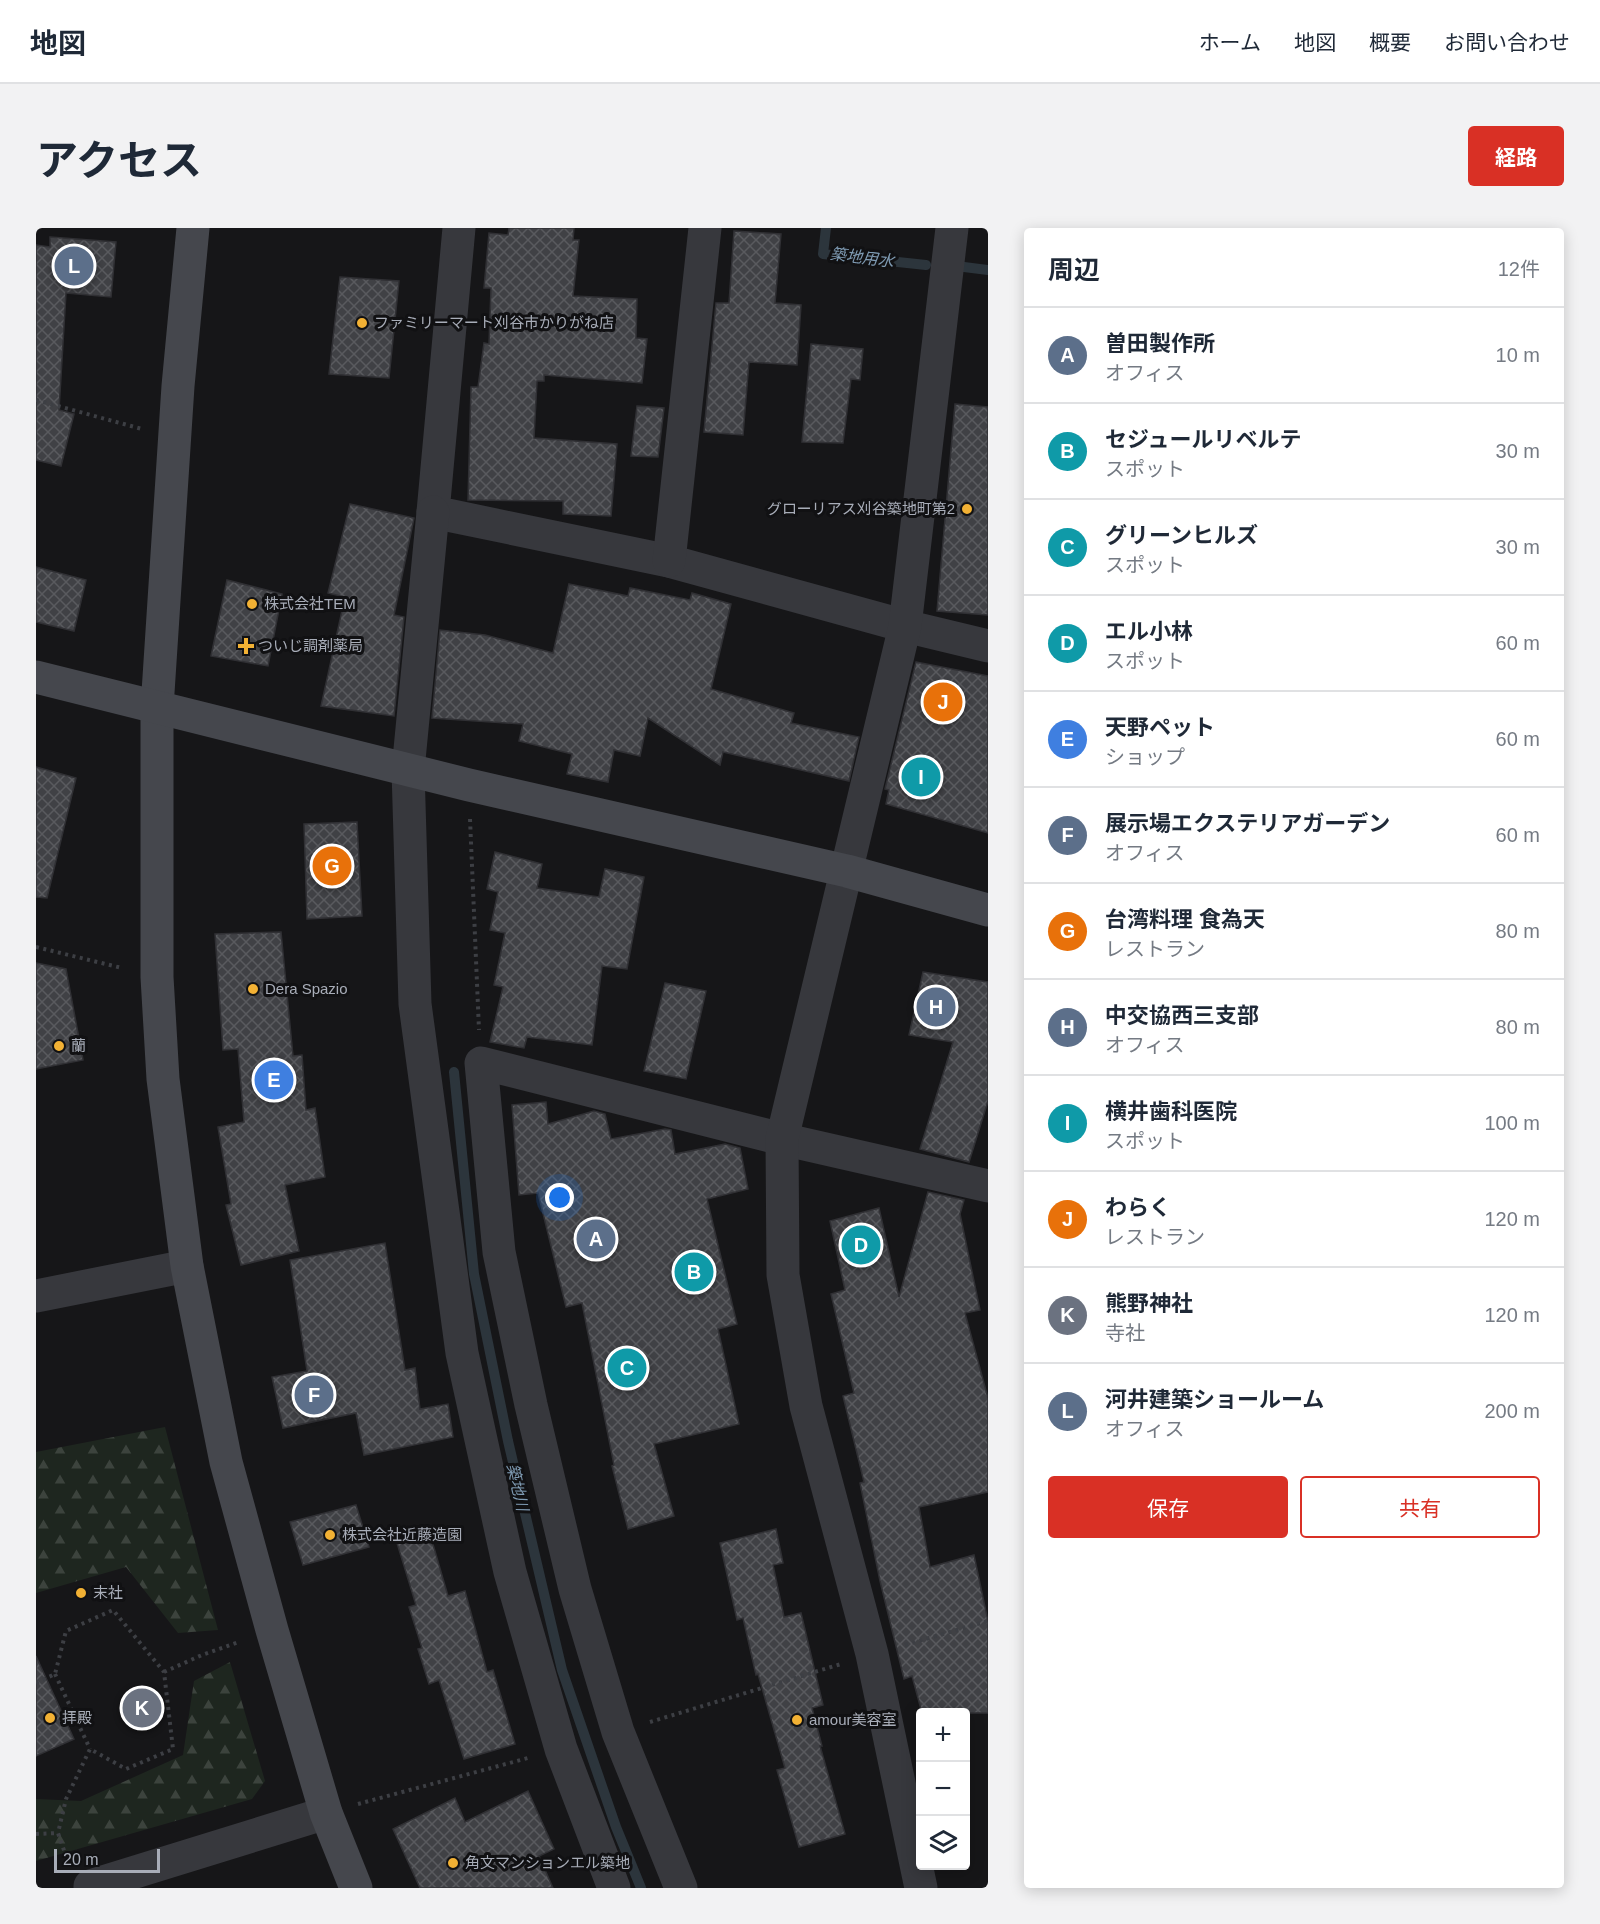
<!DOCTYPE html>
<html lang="ja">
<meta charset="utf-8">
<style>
body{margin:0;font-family:Helvetica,"Noto Sans JP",sans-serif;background:#f2f2f3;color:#1f2937}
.controls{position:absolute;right:18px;bottom:18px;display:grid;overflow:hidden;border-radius:6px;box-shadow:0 3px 15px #0003}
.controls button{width:54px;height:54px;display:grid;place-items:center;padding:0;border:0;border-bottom:2px solid #e0e1e3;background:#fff;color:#1f2937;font:30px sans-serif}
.scale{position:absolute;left:18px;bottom:15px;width:106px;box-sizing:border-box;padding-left:6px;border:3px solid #a8adb8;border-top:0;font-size:16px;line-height:21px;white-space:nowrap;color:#a8adb8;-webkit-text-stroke:4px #111113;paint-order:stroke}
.you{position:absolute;left:524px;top:970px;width:21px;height:21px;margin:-15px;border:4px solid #fff;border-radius:50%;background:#1a73e8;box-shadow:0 0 0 9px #1a73e833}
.badge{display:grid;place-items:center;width:39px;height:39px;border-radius:50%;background:#d93025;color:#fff;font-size:20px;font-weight:700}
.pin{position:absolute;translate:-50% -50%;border:3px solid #fff;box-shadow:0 2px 6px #0006}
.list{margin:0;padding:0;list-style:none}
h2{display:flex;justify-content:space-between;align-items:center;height:78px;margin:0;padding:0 24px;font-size:26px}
h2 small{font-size:20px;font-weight:400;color:#747a83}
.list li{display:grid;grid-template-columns:39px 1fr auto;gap:18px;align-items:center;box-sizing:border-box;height:96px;padding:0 24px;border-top:2px solid #e0e1e3}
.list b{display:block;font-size:22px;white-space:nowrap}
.list p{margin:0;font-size:20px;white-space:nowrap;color:#747a83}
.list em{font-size:20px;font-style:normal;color:#747a83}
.actions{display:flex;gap:12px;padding:18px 24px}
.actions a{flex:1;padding:14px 0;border:2px solid #d93025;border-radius:6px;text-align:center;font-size:21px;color:#d93025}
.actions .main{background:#d93025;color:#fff}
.icon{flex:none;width:33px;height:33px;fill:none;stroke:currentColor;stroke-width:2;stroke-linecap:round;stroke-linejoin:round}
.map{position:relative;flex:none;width:952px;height:1660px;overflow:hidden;border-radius:6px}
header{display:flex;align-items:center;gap:36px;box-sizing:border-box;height:84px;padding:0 30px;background:#fff;border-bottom:2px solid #e0e1e3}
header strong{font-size:28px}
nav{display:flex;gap:33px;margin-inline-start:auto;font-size:21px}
.intro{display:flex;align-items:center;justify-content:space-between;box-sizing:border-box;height:144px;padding:0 36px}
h1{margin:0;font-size:42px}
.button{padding:15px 27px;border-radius:6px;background:#d93025;color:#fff;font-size:21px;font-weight:700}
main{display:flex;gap:36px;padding:0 36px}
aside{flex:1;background:#fff;border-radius:6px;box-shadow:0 3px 15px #0003}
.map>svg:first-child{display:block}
</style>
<header>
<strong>地図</strong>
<nav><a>ホーム</a><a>地図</a><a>概要</a><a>お問い合わせ</a></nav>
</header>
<div class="intro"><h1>アクセス</h1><a class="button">経路</a></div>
<main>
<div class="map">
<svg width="952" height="1660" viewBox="0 0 952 1660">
<defs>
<pattern id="forest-firs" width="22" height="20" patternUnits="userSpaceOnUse" patternTransform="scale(1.5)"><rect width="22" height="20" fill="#1e261f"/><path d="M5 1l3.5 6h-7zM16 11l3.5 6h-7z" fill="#3c433d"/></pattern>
<pattern id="building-cross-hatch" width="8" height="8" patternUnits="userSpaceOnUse" patternTransform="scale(1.5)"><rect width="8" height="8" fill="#404145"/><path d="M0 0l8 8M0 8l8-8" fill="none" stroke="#595a5e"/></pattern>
</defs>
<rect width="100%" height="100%" fill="#161618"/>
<g fill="url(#forest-firs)">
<polygon points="129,1199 182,1402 142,1405 90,1339 0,1365 0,1224"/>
<polygon points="194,1434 229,1553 216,1571 0,1633 0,1571 45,1573 147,1527 158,1453"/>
</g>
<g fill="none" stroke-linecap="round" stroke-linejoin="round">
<g stroke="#2c353c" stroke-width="10">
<polyline points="790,0 787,26 890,37"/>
<polyline points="928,39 952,42"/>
<polyline points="418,844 438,1046 472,1213 526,1442 580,1599 605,1660"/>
</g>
</g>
<g fill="url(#building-cross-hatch)" stroke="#303034" stroke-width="1.5">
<polygon points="473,0 538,0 537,12 543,12 537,68 601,71 600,110 611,111 606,155 508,147 508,153 501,153 498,210 581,216 575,288 527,286 527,273 432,272 435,159 442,159 448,115 453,116 455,60 448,60 453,5 472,7"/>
<polygon points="698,3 745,6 739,75 765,77 761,137 713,134 707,207 668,204 680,75 693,75"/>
<polygon points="14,9 80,14 75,69 30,65 23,182 38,186 25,238 0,232 0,17 14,19"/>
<polygon points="304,49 363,53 353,150 293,146"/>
<polygon points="775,116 827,121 824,152 815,151 807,215 766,214"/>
<polygon points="919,176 952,179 952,387 901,383"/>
<polygon points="601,178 628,180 622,229 595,228"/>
<polygon points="314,276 378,290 358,387 368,389 358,488 285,478 309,369 292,365"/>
<polygon points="0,339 50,352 38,403 0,394"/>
<polygon points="191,352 246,366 232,438 175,428"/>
<polygon points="533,356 592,368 594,360 654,372 656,365 695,376 675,461 758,485 755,495 823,509 813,553 687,524 684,537 612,490 604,528 578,522 572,554 531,546 536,526 483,513 487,496 396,490 404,402 449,407 517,425"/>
<polygon points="880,434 952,448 952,605 850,576 853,562 849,561"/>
<polygon points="0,539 40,550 11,670 0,669"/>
<polygon points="321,594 326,688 271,691 268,596"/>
<polygon points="459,624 506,636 501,660 563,669 569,641 608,649 591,741 566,738 556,817 491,809 488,820 454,814 467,759 458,757 469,705 454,702 462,664 451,661"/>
<polygon points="245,704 257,828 266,827 270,882 279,880 289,949 249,957 263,1023 205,1037 190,977 195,976 182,899 208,894 202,821 187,822 179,706"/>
<polygon points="0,735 30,741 47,832 0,841"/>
<polygon points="887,744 952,754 952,873 933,934 884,921 917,814 873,807"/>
<polygon points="629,755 670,763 650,851 608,843"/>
<polygon points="510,874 512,896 558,883 569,886 575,911 629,901 635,902 639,926 689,916 704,920 712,961 671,971 701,1096 682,1101 703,1196 618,1216 638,1288 592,1301 576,1238 578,1237 546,1075 530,1079 502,965 483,967 476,877"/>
<polygon points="892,964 928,972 924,986 944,1082 929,1085 952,1170 952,1264 883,1279 894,1339 938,1327 952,1393 952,1485 886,1485 876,1448 868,1451 844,1353 824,1255 828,1254 807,1168 818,1165 795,1066 809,1062 794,993 843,980 863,1069"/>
<polygon points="349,1015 369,1142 379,1140 384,1181 412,1176 417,1209 328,1227 320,1185 247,1200 236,1149 271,1143 254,1032"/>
<polygon points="320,1277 333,1319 267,1337 254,1294"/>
<polygon points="740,1301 747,1335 737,1337 748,1389 765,1385 787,1477 776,1480 786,1518 784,1518 809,1606 763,1619 741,1542 749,1540 722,1446 720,1447 707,1390 701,1392 684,1315"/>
<polygon points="394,1306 412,1368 429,1363 451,1444 457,1442 479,1516 428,1531 403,1452 393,1456 382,1421 386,1420 373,1379 380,1377 361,1315"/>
<polygon points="0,1428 38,1511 0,1528"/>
<polygon points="492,1563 518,1621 503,1628 517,1660 384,1660 357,1601 419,1570 429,1594"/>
</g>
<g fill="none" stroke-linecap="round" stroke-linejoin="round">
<g stroke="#3d3f44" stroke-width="4" stroke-dasharray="3 4.5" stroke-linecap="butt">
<polyline points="0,172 106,201"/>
<polyline points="434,591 443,802"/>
<polyline points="0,719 86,740"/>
<polyline points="869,1417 952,1393"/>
<polyline points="128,1444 166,1427 203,1414"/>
<polyline points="19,1446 54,1521"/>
<polyline points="0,1455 19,1446 30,1403 77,1382 128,1444 137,1521 90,1541 54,1521 30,1571 22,1605"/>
<polyline points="614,1494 805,1436"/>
<polyline points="322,1576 492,1530"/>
<polyline points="0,1606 22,1605 32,1634"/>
</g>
<g stroke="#37383d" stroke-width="33">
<polyline points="423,0 397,284 633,333 869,398 952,418"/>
<polyline points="397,284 372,542 379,776 426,1125 474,1344 525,1521 578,1660"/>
<polyline points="633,333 669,0"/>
<polyline points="0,1068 151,1038"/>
<polyline points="54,1660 54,1658 290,1585"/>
<polyline points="645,1660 582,1504 539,1361 495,1177 463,1024 445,835 746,911 952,958"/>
<polyline points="885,1660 836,1426 770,1178 747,1047 746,911 869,398 916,0"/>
</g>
<g stroke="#45474d" stroke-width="33">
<polyline points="157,0 142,158 121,480 121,749 127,851 151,1038 190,1234 236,1402 290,1585 320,1660"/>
<polyline points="0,449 433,557 811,643 952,682"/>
</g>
</g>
<g fill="#f2b134" stroke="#111113" stroke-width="2">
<circle cx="326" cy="95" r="6"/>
<circle cx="931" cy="281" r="6"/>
<circle cx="216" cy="376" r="6"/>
<path d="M207 409h6v6h6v6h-6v6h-6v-6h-6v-6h6z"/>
<circle cx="217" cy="761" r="6"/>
<circle cx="23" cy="818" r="6"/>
<circle cx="294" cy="1307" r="6"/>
<circle cx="45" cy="1365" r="6"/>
<circle cx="14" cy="1490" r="6"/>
<circle cx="761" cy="1492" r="6"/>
<circle cx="417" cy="1635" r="6"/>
</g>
<g text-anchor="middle" stroke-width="6" stroke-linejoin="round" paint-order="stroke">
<g font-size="15" fill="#a8adb8" stroke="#111113" text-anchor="start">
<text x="338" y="100">ファミリーマート刈谷市かりがね店</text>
<text x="919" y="286" text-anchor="end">グローリアス刈谷築地町第2</text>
<text x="228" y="381">株式会社TEM</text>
<text x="222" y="423">ついじ調剤薬局</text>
<text x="229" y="766">Dera Spazio</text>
<text x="35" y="823">蘭</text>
<text x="306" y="1312">株式会社近藤造園</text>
<text x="57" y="1370">末社</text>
<text x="26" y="1495">拝殿</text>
<text x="773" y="1497">amour美容室</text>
<text x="429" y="1640">角文マンションエル築地</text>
</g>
<g font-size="16" font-style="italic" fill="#7f9bb3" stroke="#111113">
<text transform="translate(826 29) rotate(7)" y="6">築地用水</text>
<text transform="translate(482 1259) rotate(77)" y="6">築地川</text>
</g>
</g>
</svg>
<div class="controls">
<button>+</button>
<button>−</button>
<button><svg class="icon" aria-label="layers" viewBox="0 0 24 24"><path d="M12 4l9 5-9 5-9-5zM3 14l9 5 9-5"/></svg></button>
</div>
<div class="scale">20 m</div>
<div class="you"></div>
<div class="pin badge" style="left:560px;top:1011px;background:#5c6f8a">A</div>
<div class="pin badge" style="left:658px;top:1044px;background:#0f9aa8">B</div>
<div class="pin badge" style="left:591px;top:1140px;background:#0f9aa8">C</div>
<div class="pin badge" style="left:825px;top:1017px;background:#0f9aa8">D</div>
<div class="pin badge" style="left:238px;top:852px;background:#3f7fe0">E</div>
<div class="pin badge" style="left:278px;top:1167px;background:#5c6f8a">F</div>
<div class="pin badge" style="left:296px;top:638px;background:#e8710a">G</div>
<div class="pin badge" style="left:900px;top:779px;background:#5c6f8a">H</div>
<div class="pin badge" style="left:885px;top:549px;background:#0f9aa8">I</div>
<div class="pin badge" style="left:907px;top:474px;background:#e8710a">J</div>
<div class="pin badge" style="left:106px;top:1480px;background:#6b7280">K</div>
<div class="pin badge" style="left:38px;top:38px;background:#5c6f8a">L</div>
</div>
<aside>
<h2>周辺<small>12件</small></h2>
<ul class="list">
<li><span class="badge" style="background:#5c6f8a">A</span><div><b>曽田製作所</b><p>オフィス</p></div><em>10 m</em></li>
<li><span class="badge" style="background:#0f9aa8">B</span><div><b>セジュールリベルテ</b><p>スポット</p></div><em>30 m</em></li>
<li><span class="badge" style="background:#0f9aa8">C</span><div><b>グリーンヒルズ</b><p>スポット</p></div><em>30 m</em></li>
<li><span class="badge" style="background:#0f9aa8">D</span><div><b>エル小林</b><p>スポット</p></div><em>60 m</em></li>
<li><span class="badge" style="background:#3f7fe0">E</span><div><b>天野ペット</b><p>ショップ</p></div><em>60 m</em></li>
<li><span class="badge" style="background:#5c6f8a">F</span><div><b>展示場エクステリアガーデン</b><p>オフィス</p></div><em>60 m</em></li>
<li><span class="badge" style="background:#e8710a">G</span><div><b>台湾料理 食為天</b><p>レストラン</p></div><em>80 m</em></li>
<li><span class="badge" style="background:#5c6f8a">H</span><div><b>中交協西三支部</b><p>オフィス</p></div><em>80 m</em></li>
<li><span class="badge" style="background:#0f9aa8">I</span><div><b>横井歯科医院</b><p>スポット</p></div><em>100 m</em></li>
<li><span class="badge" style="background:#e8710a">J</span><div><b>わらく</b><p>レストラン</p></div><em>120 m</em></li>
<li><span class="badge" style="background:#6b7280">K</span><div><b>熊野神社</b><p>寺社</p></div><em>120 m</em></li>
<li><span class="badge" style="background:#5c6f8a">L</span><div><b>河井建築ショールーム</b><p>オフィス</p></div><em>200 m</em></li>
</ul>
<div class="actions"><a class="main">保存</a><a>共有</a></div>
</aside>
</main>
